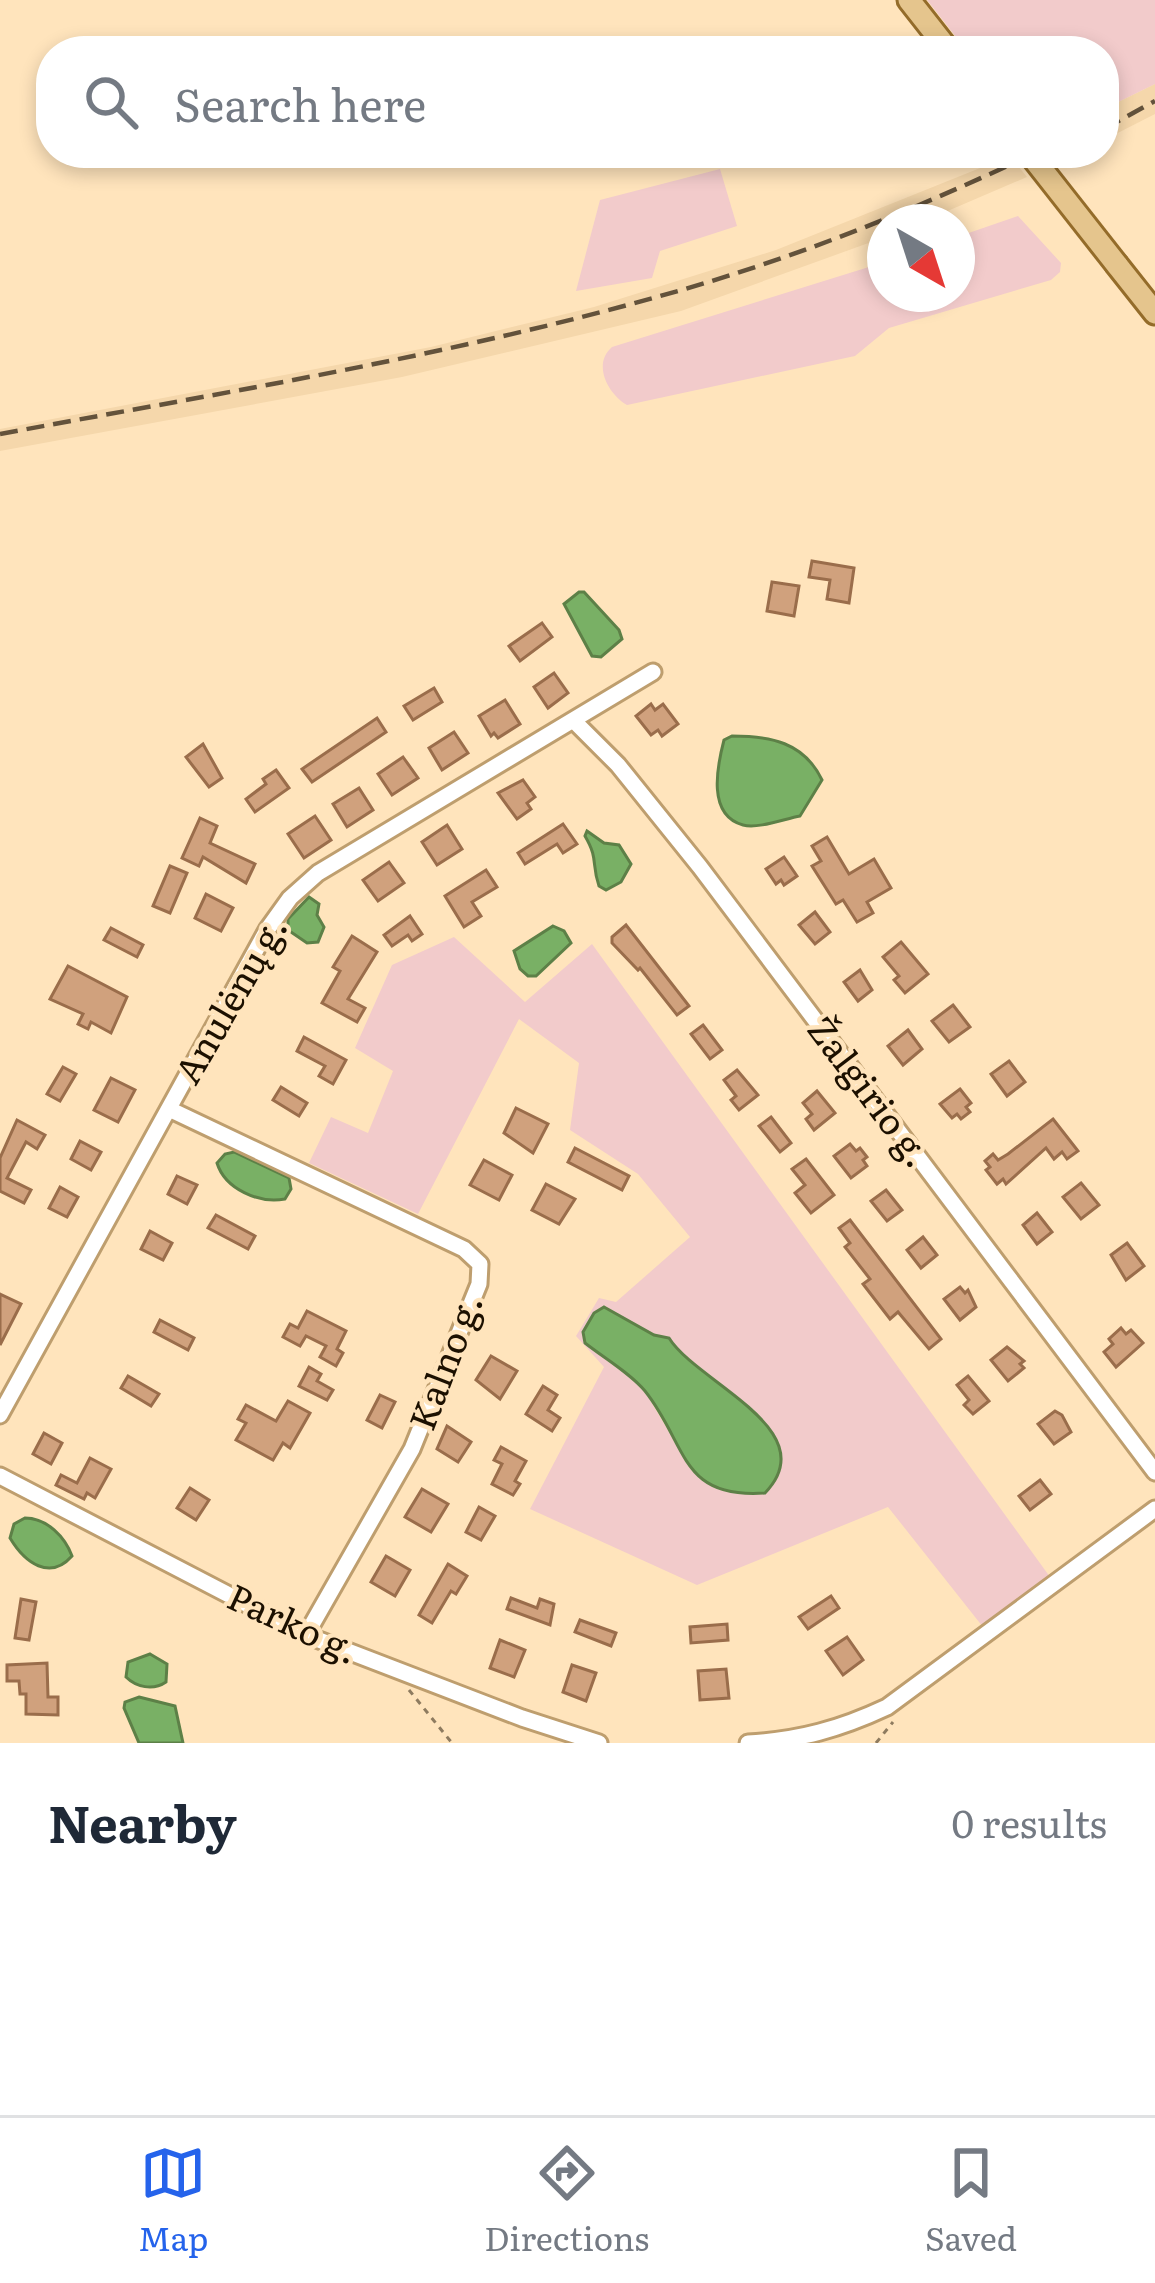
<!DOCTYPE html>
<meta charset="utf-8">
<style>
body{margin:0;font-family:Literata,serif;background:#f6f6f7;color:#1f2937}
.compass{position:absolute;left:867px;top:204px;width:108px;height:108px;border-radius:50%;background:#fff;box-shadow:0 6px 18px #0003;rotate:141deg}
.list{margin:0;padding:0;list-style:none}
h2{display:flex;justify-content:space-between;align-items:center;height:156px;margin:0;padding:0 48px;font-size:51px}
h2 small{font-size:39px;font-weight:400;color:#747a83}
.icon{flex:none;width:66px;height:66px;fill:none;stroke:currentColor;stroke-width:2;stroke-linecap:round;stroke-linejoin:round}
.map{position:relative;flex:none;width:1155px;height:1743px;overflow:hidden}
.search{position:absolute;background:#fff;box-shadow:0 6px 18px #0003;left:36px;right:36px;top:36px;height:132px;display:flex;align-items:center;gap:30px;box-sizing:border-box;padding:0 42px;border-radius:48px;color:#747a83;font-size:45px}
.sheet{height:372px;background:#fff}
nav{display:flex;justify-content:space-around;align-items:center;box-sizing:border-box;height:168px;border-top:3px solid #e0e1e3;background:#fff;font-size:33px;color:#747a83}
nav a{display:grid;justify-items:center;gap:6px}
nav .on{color:#2563eb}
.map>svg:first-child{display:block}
</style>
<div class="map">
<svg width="1155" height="1743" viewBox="0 0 1155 1743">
<rect width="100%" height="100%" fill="#ffe4bc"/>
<g fill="#f5d7ab">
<polygon points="1155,84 1155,114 1104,140 1104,109"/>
<polygon points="1010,156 1027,177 922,222 885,222 885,237 681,311 402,377 0,451 0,429 431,347 594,307 776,250"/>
</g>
<g fill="#f2cbcb" fill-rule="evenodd">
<polygon points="927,0 1155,0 1155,84 1104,109 1104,51 967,51"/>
<polygon points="720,169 737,226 660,251 652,278 576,291 600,200"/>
<path d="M1018 216 1061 263 1060 272 1051 280 889 328 855 356 627 405C608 394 592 364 612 347L885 262V294H957V237Z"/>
<path d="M454 937 525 1002 592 944 1050 1577 983 1627 888 1507 697 1585 530 1509 604 1367 576 1336 599 1298 616 1302 690 1237 638 1174 570 1130 579 1063 519 1019 418 1214 309 1163 331 1117 368 1133 393 1071 355 1048 392 965ZM604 1308 654 1335 669 1338 681 1357 760 1416 687 1462 644 1390Z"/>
</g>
<g fill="#79b065" stroke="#5d8047" stroke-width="3">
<polygon points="579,592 584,592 619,630 622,639 601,657 592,656 564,604"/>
<path d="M732 736C770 736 804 742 822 780L800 816C784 819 758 829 743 825 707 815 717 767 724 740Z"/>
<path d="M587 831 604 843 619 845 631 864 621 882 606 890 599 886C591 863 599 860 585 836Z"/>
<polygon points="309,897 319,904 317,915 324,927 318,942 307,943 288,930 288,919"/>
<polygon points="553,926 564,931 571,943 536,976 528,976 520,969 514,951"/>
<path d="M234 1152 289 1178 291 1189 285 1199C259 1204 225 1189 217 1163L225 1154Z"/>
<path d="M604 1307 654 1335 669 1338C697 1383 826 1430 765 1493 679 1499 688 1445 645 1391 630 1373 604 1358 585 1343L583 1332 594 1313Z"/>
<path d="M25 1518C47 1518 65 1537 72 1556 50 1581 25 1563 10 1538L14 1524Z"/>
<path d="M150 1654 167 1664 166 1682C153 1691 136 1687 126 1677L128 1662Z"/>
<polygon points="139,1697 175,1706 183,1743 139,1743 124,1708 125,1702"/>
</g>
<g fill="#d0a17d" stroke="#9a6d4b" stroke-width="3">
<polygon points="812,561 854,568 849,603 827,599 830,580 809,577"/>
<polygon points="772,582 799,586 794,616 767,611"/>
<polygon points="542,623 552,637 520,661 509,646"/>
<polygon points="554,673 568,693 548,708 534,687"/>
<polygon points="434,688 442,702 413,720 404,706"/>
<polygon points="505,700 520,724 498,738 494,733 491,736 479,716"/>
<polygon points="651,704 655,710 663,704 678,724 662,736 658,730 651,735 636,716"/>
<polygon points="377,718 386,732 312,782 302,769"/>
<polygon points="454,732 468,753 442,770 429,748"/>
<polygon points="203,744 222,778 209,787 186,757"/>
<polygon points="403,757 418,778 392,795 378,774"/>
<polygon points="276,770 289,788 255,812 246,799 266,784 263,779"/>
<polygon points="523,780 535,797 527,803 531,809 517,819 498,793"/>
<polygon points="359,788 373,810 347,827 333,804"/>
<polygon points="315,816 331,840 304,858 288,834"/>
<polygon points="200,818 217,826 210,843 255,864 246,883 203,857 199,866 182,858"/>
<polygon points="563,824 577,844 563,853 557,844 525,864 518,853"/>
<polygon points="447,825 462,849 437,865 422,842"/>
<polygon points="827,837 849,874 874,859 891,888 867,902 873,913 857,922 843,900 836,904 812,866 821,861 812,846"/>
<polygon points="784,857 797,876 784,885 781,880 776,884 766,869"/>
<polygon points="389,862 404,883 378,901 363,880"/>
<polygon points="170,866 187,873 170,913 153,906"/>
<polygon points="486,870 497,887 472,902 481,916 464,927 445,896"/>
<polygon points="206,894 233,908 221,931 195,918"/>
<polygon points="815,912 830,932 815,944 799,925"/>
<polygon points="410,916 422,934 412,941 408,935 392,946 384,935"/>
<polygon points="626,925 689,1006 677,1015 640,968 638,970 612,943 612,937"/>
<polygon points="111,928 143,945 137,957 104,940"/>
<polygon points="352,936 377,952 348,999 365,1008 357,1022 322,1003 340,971 333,967"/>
<polygon points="901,942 928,974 905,993 894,980 899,976 883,957"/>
<polygon points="68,966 127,997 111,1033 91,1022 88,1029 78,1024 83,1014 50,999"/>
<polygon points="860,970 872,990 858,1001 844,982"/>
<polygon points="953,1005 970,1027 949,1042 932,1021"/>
<polygon points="703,1025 722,1050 710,1059 691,1034"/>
<polygon points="908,1030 922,1049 903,1065 888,1046"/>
<polygon points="304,1037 346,1060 333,1084 319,1076 325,1066 297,1051"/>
<polygon points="1009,1061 1025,1082 1007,1096 991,1074"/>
<polygon points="63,1067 76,1074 60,1101 47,1094"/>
<polygon points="737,1070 758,1095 739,1110 731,1100 736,1096 724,1080"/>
<polygon points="111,1078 135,1090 118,1122 94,1110"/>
<polygon points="281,1087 307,1103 299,1116 273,1100"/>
<polygon points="960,1089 971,1103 966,1107 970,1112 961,1119 957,1114 952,1118 940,1104"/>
<polygon points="817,1091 835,1113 814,1130 806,1119 812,1114 803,1103"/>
<polygon points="516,1108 548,1124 533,1153 504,1133"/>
<polygon points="771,1117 791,1143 780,1152 759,1126"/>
<polygon points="1053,1119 1078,1151 1067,1159 1062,1152 1054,1159 1046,1148 1006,1184 1003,1179 997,1184 986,1170 990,1167 985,1161 993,1154 998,1160 1008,1154"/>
<polygon points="17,1120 45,1135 37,1149 26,1142 7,1178 31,1190 24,1203 0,1191 0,1158"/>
<polygon points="80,1141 101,1152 91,1170 71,1159"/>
<polygon points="850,1144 856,1151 860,1148 867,1157 863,1160 867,1166 851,1178 834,1156"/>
<polygon points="575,1148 629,1176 622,1190 568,1162"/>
<polygon points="806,1159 834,1195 811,1213 795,1193 805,1185 792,1169"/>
<polygon points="484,1160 512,1175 499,1200 470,1185"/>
<polygon points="177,1176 197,1185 187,1204 168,1194"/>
<polygon points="1081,1183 1099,1205 1081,1219 1063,1197"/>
<polygon points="546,1184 575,1199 559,1224 532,1210"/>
<polygon points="60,1187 78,1197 67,1217 49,1208"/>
<polygon points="886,1190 902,1210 887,1221 871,1201"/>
<polygon points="1037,1213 1052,1232 1037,1244 1023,1225"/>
<polygon points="216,1215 255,1236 248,1249 208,1228"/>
<polygon points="850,1220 941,1339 929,1349 898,1312 890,1319 863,1284 870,1279 845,1247 850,1243 839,1228"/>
<polygon points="150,1231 172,1243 163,1260 141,1249"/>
<polygon points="923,1237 937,1255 921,1268 907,1250"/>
<polygon points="1127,1243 1144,1266 1126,1280 1111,1255"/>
<polygon points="960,1287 965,1293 968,1290 976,1307 960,1320 944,1299"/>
<polygon points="0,1294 21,1304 0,1345"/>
<polygon points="307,1311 346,1331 337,1349 343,1353 336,1366 320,1357 326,1346 306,1336 300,1346 283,1337 290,1324 298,1328"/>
<polygon points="160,1320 194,1338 188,1350 154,1332"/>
<polygon points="1121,1328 1126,1334 1131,1330 1143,1343 1116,1367 1104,1352 1113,1344 1109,1339"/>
<polygon points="1007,1347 1024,1361 1020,1364 1024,1368 1008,1381 991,1360"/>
<polygon points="491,1356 517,1371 500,1399 476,1380"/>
<polygon points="309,1367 321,1374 317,1381 333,1390 327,1400 299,1386"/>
<polygon points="128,1376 159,1394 151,1406 121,1388"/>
<polygon points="968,1376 989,1401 973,1414 964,1405 969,1400 957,1385"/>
<polygon points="543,1386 557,1395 548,1410 560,1418 552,1431 526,1414"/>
<polygon points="380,1395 395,1402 382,1428 367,1420"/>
<polygon points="288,1401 310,1413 290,1448 283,1443 273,1460 236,1440 246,1423 238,1419 246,1405 276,1421"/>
<polygon points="1055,1411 1062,1415 1071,1432 1054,1444 1038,1424"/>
<polygon points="447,1426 471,1442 458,1462 437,1449"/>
<polygon points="44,1433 62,1443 51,1464 33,1454"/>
<polygon points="501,1447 526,1461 515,1481 520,1484 513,1495 492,1484 502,1464 494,1460"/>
<polygon points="90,1458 111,1469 95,1498 87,1493 84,1499 56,1485 61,1475 77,1483"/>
<polygon points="1040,1480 1051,1494 1030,1510 1019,1496"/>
<polygon points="190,1488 209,1500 196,1520 177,1508"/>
<polygon points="422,1489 448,1504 431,1532 405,1517"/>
<polygon points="479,1507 495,1516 481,1540 466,1532"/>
<polygon points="386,1556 410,1570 395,1596 371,1582"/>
<polygon points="448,1564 467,1576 456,1594 451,1591 432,1623 419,1615"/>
<polygon points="831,1596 839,1608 808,1629 799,1617"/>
<polygon points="511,1598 537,1608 540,1599 554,1604 550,1625 507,1609"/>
<polygon points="21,1599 36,1602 29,1640 15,1638"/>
<polygon points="580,1620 616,1633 611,1646 575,1632"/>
<polygon points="727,1624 728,1640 691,1643 690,1627"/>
<polygon points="847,1637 863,1660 843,1675 826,1651"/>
<polygon points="500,1640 525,1650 514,1677 490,1668"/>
<polygon points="47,1663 48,1697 58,1697 58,1715 26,1714 26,1694 20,1694 19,1681 7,1681 7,1665"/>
<polygon points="572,1665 596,1673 586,1701 563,1692"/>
<polygon points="726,1669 729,1698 700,1700 698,1671"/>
</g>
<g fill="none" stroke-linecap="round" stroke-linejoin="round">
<g stroke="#be9e6e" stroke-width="21">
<g id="minor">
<polyline points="574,721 618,765 700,867 1155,1472"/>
<polyline points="169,1109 464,1249 480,1264 479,1284 412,1449 306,1635"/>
<polyline points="0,1415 267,930 290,898 318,873 653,672"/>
<polyline points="0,1476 306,1635 522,1718 599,1743"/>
<path d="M748 1743C800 1740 840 1729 887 1707L1155 1509"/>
</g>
</g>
<g stroke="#946c2a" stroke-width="27">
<g id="major">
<polyline points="909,0 949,51"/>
<polyline points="1117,265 1155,313"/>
</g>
</g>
<g stroke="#8e7b5f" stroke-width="3" stroke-dasharray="6 6" stroke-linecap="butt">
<polyline points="409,1690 452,1743"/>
<polyline points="876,1743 893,1722"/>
</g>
<use href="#minor" stroke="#fff" stroke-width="15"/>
<use href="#major" stroke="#e5c58d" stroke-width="21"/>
<g stroke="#63523b" stroke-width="4.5" stroke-dasharray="18 9" stroke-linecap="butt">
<polyline points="1104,129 1155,101"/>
<path d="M0 434C221 393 444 357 660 296 788 261 915 210 1035 153"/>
</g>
<g stroke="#946c2a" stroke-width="27" stroke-linecap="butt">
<polyline id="major-bridge" points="1029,153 1117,265"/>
</g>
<use href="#major-bridge" stroke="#e5c58d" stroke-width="21"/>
</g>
<g text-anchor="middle" stroke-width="9" stroke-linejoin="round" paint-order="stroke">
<g font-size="36" fill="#1c1000" stroke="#ffe4bc">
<text transform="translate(231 1000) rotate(-60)" y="13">Anulėnų g.</text>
<text transform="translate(869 1092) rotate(53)" y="13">Žalgirio g.</text>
<text transform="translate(446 1362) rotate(-69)" y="13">Kalno g.</text>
<text transform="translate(293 1624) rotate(25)" y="13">Parko g.</text>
</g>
</g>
</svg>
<svg class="compass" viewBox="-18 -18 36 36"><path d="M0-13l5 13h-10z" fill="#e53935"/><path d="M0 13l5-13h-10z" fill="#747a83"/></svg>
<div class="search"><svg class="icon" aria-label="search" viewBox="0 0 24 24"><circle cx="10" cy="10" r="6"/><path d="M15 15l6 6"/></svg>Search here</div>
</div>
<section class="sheet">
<h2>Nearby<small>0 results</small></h2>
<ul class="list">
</ul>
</section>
<nav>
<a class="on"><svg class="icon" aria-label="map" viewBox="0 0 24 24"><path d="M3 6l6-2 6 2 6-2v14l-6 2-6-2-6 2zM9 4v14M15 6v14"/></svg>Map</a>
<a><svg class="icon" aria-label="directions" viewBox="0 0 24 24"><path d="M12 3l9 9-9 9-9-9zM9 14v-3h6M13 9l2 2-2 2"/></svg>Directions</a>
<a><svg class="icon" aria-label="saved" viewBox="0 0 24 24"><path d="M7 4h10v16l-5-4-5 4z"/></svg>Saved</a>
</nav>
